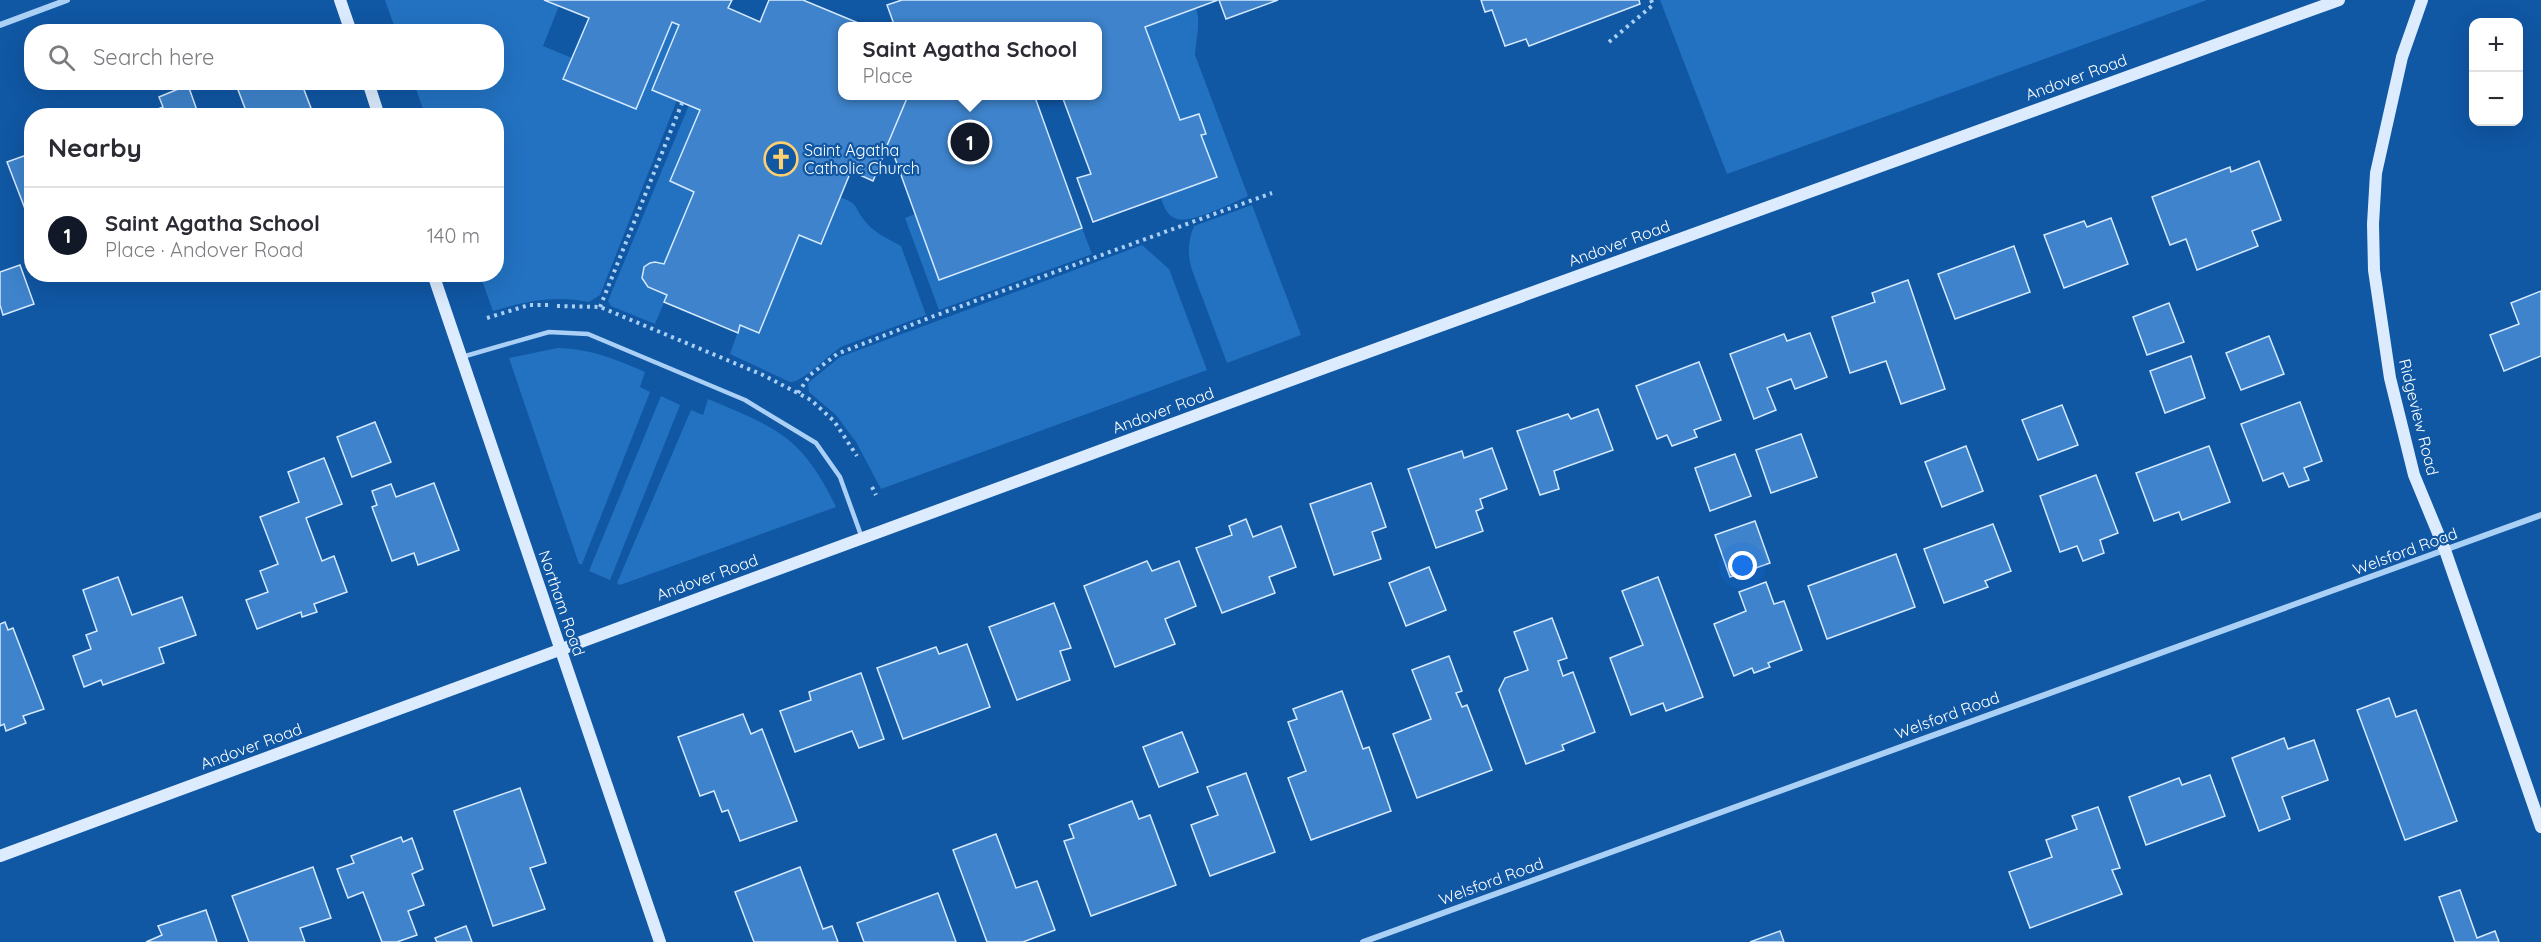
<!DOCTYPE html>
<meta charset="utf-8">
<style>
body{margin:0;font-family:Quicksand,sans-serif;background:#f2f2f3;color:#2b2b33}
.controls{position:absolute;right:18px;top:18px;display:grid;overflow:hidden;border-radius:12px;box-shadow:0 6px 24px #0002}
.controls button{width:54px;height:54px;display:grid;place-items:center;padding:0;border:0;border-bottom:2px solid #e1e1e2;background:#fff;color:#2b2b33;font:30px sans-serif}
.you{position:absolute;left:1743px;top:566px;width:21px;height:21px;margin:-15px;border:4px solid #fff;border-radius:50%;background:#1a73e8;box-shadow:0 0 0 9px #1a73e833}
.badge{display:grid;place-items:center;width:39px;height:39px;border-radius:50%;background:#111827;color:#fff;font-size:20px;font-weight:700}
.pin{position:absolute;translate:-50% -50%;border:3px solid #fff;box-shadow:0 2px 6px #0006}
.popup{position:absolute;left:838px;top:22px;width:264px;height:78px;box-sizing:border-box;display:grid;place-content:center;border-radius:12px;background:#fff;filter:drop-shadow(0 2px 4px #0005);font-size:20px;white-space:nowrap;color:#7c7c81}
.popup b{font-size:22px;color:#2b2b33}
.popup::after{content:'';position:absolute;left:50%;top:100%;margin-left:-12px;border:12px solid transparent;border-top-color:#fff}
.list{margin:0;padding:0;list-style:none}
h2{display:flex;justify-content:space-between;align-items:center;height:78px;margin:0;padding:0 24px;font-size:26px}
h2 small{font-size:20px;font-weight:400;color:#7c7c81}
.list li{display:grid;grid-template-columns:39px 1fr auto;gap:18px;align-items:center;box-sizing:border-box;height:96px;padding:0 24px;border-top:2px solid #e1e1e2}
.list b{display:block;font-size:22px;white-space:nowrap}
.list p{margin:0;font-size:20px;white-space:nowrap;color:#7c7c81}
.list em{font-size:20px;font-style:normal;color:#7c7c81}
.icon{flex:none;width:33px;height:33px;fill:none;stroke:currentColor;stroke-width:2;stroke-linecap:round;stroke-linejoin:round}
.map{position:relative;flex:none;width:2541px;height:942px;overflow:hidden}
.search{position:absolute;background:#fff;box-shadow:0 6px 24px #0002;left:24px;top:24px;width:480px;height:66px;display:flex;align-items:center;gap:15px;box-sizing:border-box;padding:0 21px;border-radius:24px;color:#7c7c81;font-size:22px}
.panel{position:absolute;background:#fff;box-shadow:0 6px 24px #0002;left:24px;top:108px;width:480px;height:174px;border-radius:24px}
.map>svg:first-child{display:block}
</style>
<div class="map">
<svg width="2541" height="942" viewBox="0 0 2541 942">
<rect width="100%" height="100%" fill="#1057a4"/>
<g fill="#2372c2">
<path d="M385 0H544L559 6 543 46 572 58 563 79 636 109 672 22 679 25 652 90 677 100 600 295 589 302C554 295 526 301 493 311L480 275 496 274V116L425 115 414 83 496 82V32L396 31Z"/>
<polygon points="1660,0 2207,0 1727,174"/>
<path d="M1196 8C1201 23 1196 39 1195 55L1248 196C1234 202 1191 224 1177 219 1167 216 1164 207 1161 198L1216 176 1201 135 1205 134 1199 114 1180 120 1145 27Z"/>
<path d="M689 105 700 110 670 181 694 192 664 264C655 260 647 263 642 271 641 287 655 290 667 295L655 324 611 306 608 301Z"/>
<path d="M840 197C860 205 853 206 864 220 873 232 888 239 901 246L926 315 843 346C829 353 803 383 790 382L730 354 740 325 760 333 799 235 821 244Z"/>
<path d="M1252 205 1301 335 1227 363 1192 270C1187 254 1188 241 1194 226Z"/>
<polygon points="915,214 939,280 1082,228 1092,254 939,310 905,218"/>
<polygon points="1142,245 1169,269 1207,370 881,489 856,442 836,415 809,392 808,383 840,357"/>
<path d="M558 348C590 349 616 359 645 372L640 387 650 392 582 564H579L509 358Z"/>
<polygon points="661,396 680,405 610,580 589,571"/>
<path d="M708 399C777 428 802 436 836 507L620 585 617 583 691 410 703 415Z"/>
</g>
<g fill="#3e83cb" stroke="#d5e9fe" stroke-width="1.5">
<polygon points="544,0 732,0 728,8 760,22 769,0 803,0 868,27 842,27 842,96 908,96 873,181 851,171 821,244 799,235 759,333 740,325 738,333 664,302 667,295 648,287 642,278 644,267 650,263 655,262 664,264 694,192 670,181 700,110 652,90 679,25 672,22 636,109 563,79 589,18"/>
<polygon points="902,0 1218,0 1145,27 1180,120 1199,114 1206,134 1201,135 1217,177 1093,222 1077,178 1091,174 1062,96 1098,96 1098,27 895,27 887,5"/>
<polygon points="1219,0 1278,0 1226,19"/>
<polygon points="1481,0 1639,0 1640,4 1529,46 1526,39 1505,46 1492,10 1485,12"/>
<polygon points="235,82 301,82 311,108 291,116 248,116"/>
<polygon points="188,85 199,116 141,116 163,107 159,97"/>
<polygon points="908,96 1037,96 1036,100 1082,228 939,280 892,150 886,148"/>
<polygon points="32,153 32,227 7,162"/>
<polygon points="2259,161 2281,220 2252,231 2258,246 2197,270 2186,239 2170,245 2152,197 2230,167 2231,172"/>
<polygon points="2111,218 2128,264 2064,288 2044,235 2084,221 2087,227"/>
<polygon points="2014,246 2030,292 1955,319 1938,274"/>
<polygon points="20,265 34,304 3,315 0,305 0,272"/>
<polygon points="1908,280 1945,389 1901,404 1886,361 1850,373 1832,317 1875,302 1872,293"/>
<polygon points="2541,291 2541,356 2504,371 2490,335 2519,324 2511,303"/>
<polygon points="2169,303 2184,342 2147,355 2133,317"/>
<polygon points="1810,333 1827,377 1795,389 1791,379 1767,388 1776,410 1754,419 1730,354 1784,334 1787,341"/>
<polygon points="2269,336 2284,374 2241,390 2226,353"/>
<polygon points="2191,356 2205,398 2165,413 2150,371"/>
<polygon points="1699,362 1721,420 1694,430 1697,437 1672,446 1667,435 1657,439 1636,386"/>
<polygon points="2300,402 2322,461 2304,468 2309,480 2289,487 2283,473 2263,481 2241,424"/>
<polygon points="2062,405 2078,445 2038,460 2022,420"/>
<polygon points="1598,409 1613,450 1554,471 1559,489 1540,495 1517,431 1568,414 1571,419"/>
<polygon points="375,422 391,462 352,477 337,437"/>
<polygon points="1801,434 1817,477 1771,493 1756,450"/>
<polygon points="1966,446 1983,491 1942,507 1925,462"/>
<polygon points="2209,446 2230,502 2182,520 2179,512 2154,521 2136,473"/>
<polygon points="1492,448 1507,489 1480,499 1483,508 1476,511 1483,531 1436,548 1408,469 1462,451 1464,458"/>
<polygon points="1735,454 1751,496 1710,511 1695,468"/>
<polygon points="324,458 342,504 306,518 322,561 334,556 347,592 314,604 317,612 302,617 301,612 257,629 246,600 268,592 260,571 278,564 260,517 299,502 288,472"/>
<polygon points="2096,475 2118,533 2100,540 2104,553 2083,561 2077,546 2060,552 2040,496"/>
<polygon points="434,483 459,550 418,565 414,553 392,561 372,507 377,505 372,491 391,484 396,497"/>
<polygon points="1371,483 1386,527 1372,532 1381,559 1334,575 1310,504"/>
<polygon points="1246,519 1253,537 1281,526 1296,567 1269,577 1275,593 1222,613 1196,548 1232,535 1229,526"/>
<polygon points="1755,521 1770,563 1730,577 1715,535"/>
<polygon points="1993,524 2011,571 1985,581 1988,587 1944,603 1924,549"/>
<polygon points="1896,554 1915,607 1827,639 1808,586"/>
<polygon points="1147,561 1152,571 1179,561 1196,606 1165,619 1175,644 1115,667 1084,586"/>
<polygon points="1429,567 1446,610 1406,626 1389,583"/>
<polygon points="118,577 132,615 182,597 196,635 159,648 164,663 103,685 101,680 84,687 73,656 91,649 86,635 97,631 83,590"/>
<polygon points="1658,577 1703,697 1666,711 1663,703 1631,715 1610,658 1643,645 1622,591"/>
<polygon points="1766,582 1774,604 1784,601 1802,650 1768,663 1770,667 1754,673 1752,668 1734,676 1714,624 1746,611 1739,592"/>
<polygon points="1054,603 1071,648 1060,651 1070,680 1017,700 989,627"/>
<polygon points="1552,618 1567,658 1558,661 1563,676 1573,672 1595,732 1562,745 1564,750 1526,764 1499,690 1505,678 1528,670 1514,632"/>
<polygon points="5,622 8,630 13,628 44,709 23,716 26,723 6,731 4,724 0,726 0,624"/>
<polygon points="967,644 990,707 903,739 877,668 936,647 939,654"/>
<polygon points="1449,656 1462,691 1456,693 1462,707 1467,705 1492,770 1417,798 1393,734 1431,719 1412,670"/>
<polygon points="861,673 884,739 859,748 852,731 795,752 780,711 811,700 809,692"/>
<polygon points="1342,691 1363,749 1369,747 1391,811 1311,840 1288,778 1306,771 1288,722 1297,719 1293,709"/>
<polygon points="2389,698 2396,717 2416,710 2457,821 2405,840 2357,710"/>
<polygon points="743,714 751,734 762,729 797,821 740,841 728,810 722,812 714,791 700,796 678,737"/>
<polygon points="1182,732 1198,772 1159,787 1143,747"/>
<polygon points="2284,738 2288,749 2314,740 2328,780 2282,797 2290,819 2259,831 2232,758"/>
<polygon points="1246,773 1275,852 1210,876 1191,825 1218,815 1207,787"/>
<polygon points="2210,775 2225,816 2146,845 2129,797 2179,778 2182,785"/>
<polygon points="520,788 546,863 530,868 545,909 493,926 454,811"/>
<polygon points="1132,801 1139,819 1150,815 1176,885 1091,916 1064,841 1074,838 1069,825"/>
<polygon points="2098,807 2120,868 2112,870 2122,894 2030,928 2009,872 2052,857 2046,840 2077,829 2072,816"/>
<polygon points="996,834 1016,888 1037,881 1055,930 1023,942 987,942 953,850"/>
<polygon points="401,837 403,842 412,838 423,869 412,874 424,905 408,911 417,935 397,942 382,942 363,892 348,898 337,869 354,863 351,856"/>
<polygon points="313,867 331,918 300,928 305,942 249,942 232,896"/>
<polygon points="800,867 823,929 832,926 838,942 754,942 735,892"/>
<polygon points="2460,890 2477,938 2495,931 2499,942 2455,942 2439,897"/>
<polygon points="938,893 956,942 864,942 857,923"/>
<polygon points="206,910 217,942 146,942 162,935 158,926"/>
<polygon points="466,926 472,942 437,942 435,938"/>
<polygon points="1780,931 1784,942 1750,942"/>
</g>
<g fill="none" stroke-linecap="round" stroke-linejoin="round">
<g stroke="#abd0f6" stroke-width="4" stroke-dasharray="3 4.5" stroke-linecap="butt">
<polyline points="1609,42 1653,5 1651,0"/>
<polyline points="557,306 600,307 763,375 811,400 834,421 857,456"/>
<polyline points="600,307 682,103"/>
<polyline points="487,318 529,305 550,305"/>
<polyline points="798,393 810,375 837,354 934,316 1272,193"/>
<polyline points="872,487 876,495"/>
</g>
<polyline stroke="#abd0f6" stroke-width="4.5" points="462,357 549,332 588,334 745,400 816,443 840,477 862,538"/>
<g stroke="#abd0f6" stroke-width="6">
<polyline points="0,25 67,0"/>
<polyline points="1363,942 2541,515"/>
</g>
<g stroke="#dcecfe" stroke-width="12">
<polyline points="340,0 351,32"/>
<polyline points="2422,0 2402,57 2376,173 2373,224 2374,270 2390,378 2414,475 2445,550 2541,827"/>
<polyline points="368,82 379,116"/>
<polyline points="433,274 660,942"/>
<polyline points="0,856 1335,364 2339,0"/>
</g>
</g>
<defs>
<g id="church-ring" transform="scale(1.725)"><circle r="9.5" fill="#1057a4" stroke="#ffd070" stroke-width="1.5"/><path d="M-1.2-6h2.4v3.5h3.3v2.4h-3.3V6h-2.4V-.1h-3.3v-2.4h3.3Z" fill="#ffd070"/></g>
</defs>
<g fill-rule="evenodd">
<use href="#church-ring" x="781" y="159"/>
</g>
<g text-anchor="middle" stroke-width="4.5" stroke-linejoin="round" paint-order="stroke">
<g font-size="16" fill="#fff" stroke="#1057a4">
<text transform="translate(2076 77) rotate(-20)" y="6">Andover Road</text>
<text transform="translate(1619 243) rotate(-20)" y="6">Andover Road</text>
<text transform="translate(1163 410) rotate(-20)" y="6">Andover Road</text>
<text transform="translate(2419 417) rotate(76)" y="6">Ridgeview Road</text>
<text transform="translate(2405 551) rotate(-20)" y="6">Welsford Road</text>
<text transform="translate(707 577) rotate(-20)" y="6">Andover Road</text>
<text transform="translate(562 603) rotate(71)" y="6">Northam Road</text>
<text transform="translate(1947 715) rotate(-20)" y="6">Welsford Road</text>
<text transform="translate(251 746) rotate(-20)" y="6">Andover Road</text>
<text transform="translate(1491 881) rotate(-20)" y="6">Welsford Road</text>
</g>
<g font-size="16" fill="#fff" stroke="#1057a4" text-anchor="start">
<text x="804" y="156">Saint Agatha<tspan x="804" dy="18">Catholic Church</tspan></text>
</g>
</g>
</svg>
<div class="controls">
<button>+</button>
<button>−</button>
</div>
<div class="you"></div>
<div class="pin badge" style="left:970px;top:142px">1</div>
<div class="popup"><b>Saint Agatha School</b>Place</div>
<div class="search"><svg class="icon" aria-label="search" viewBox="0 0 24 24"><circle cx="10" cy="10" r="6"/><path d="M15 15l6 6"/></svg>Search here</div>
<section class="panel">
<h2>Nearby<small></small></h2>
<ul class="list">
<li><span class="badge">1</span><div><b>Saint Agatha School</b><p>Place · Andover Road</p></div><em>140 m</em></li>
</ul>
</section>
</div>
